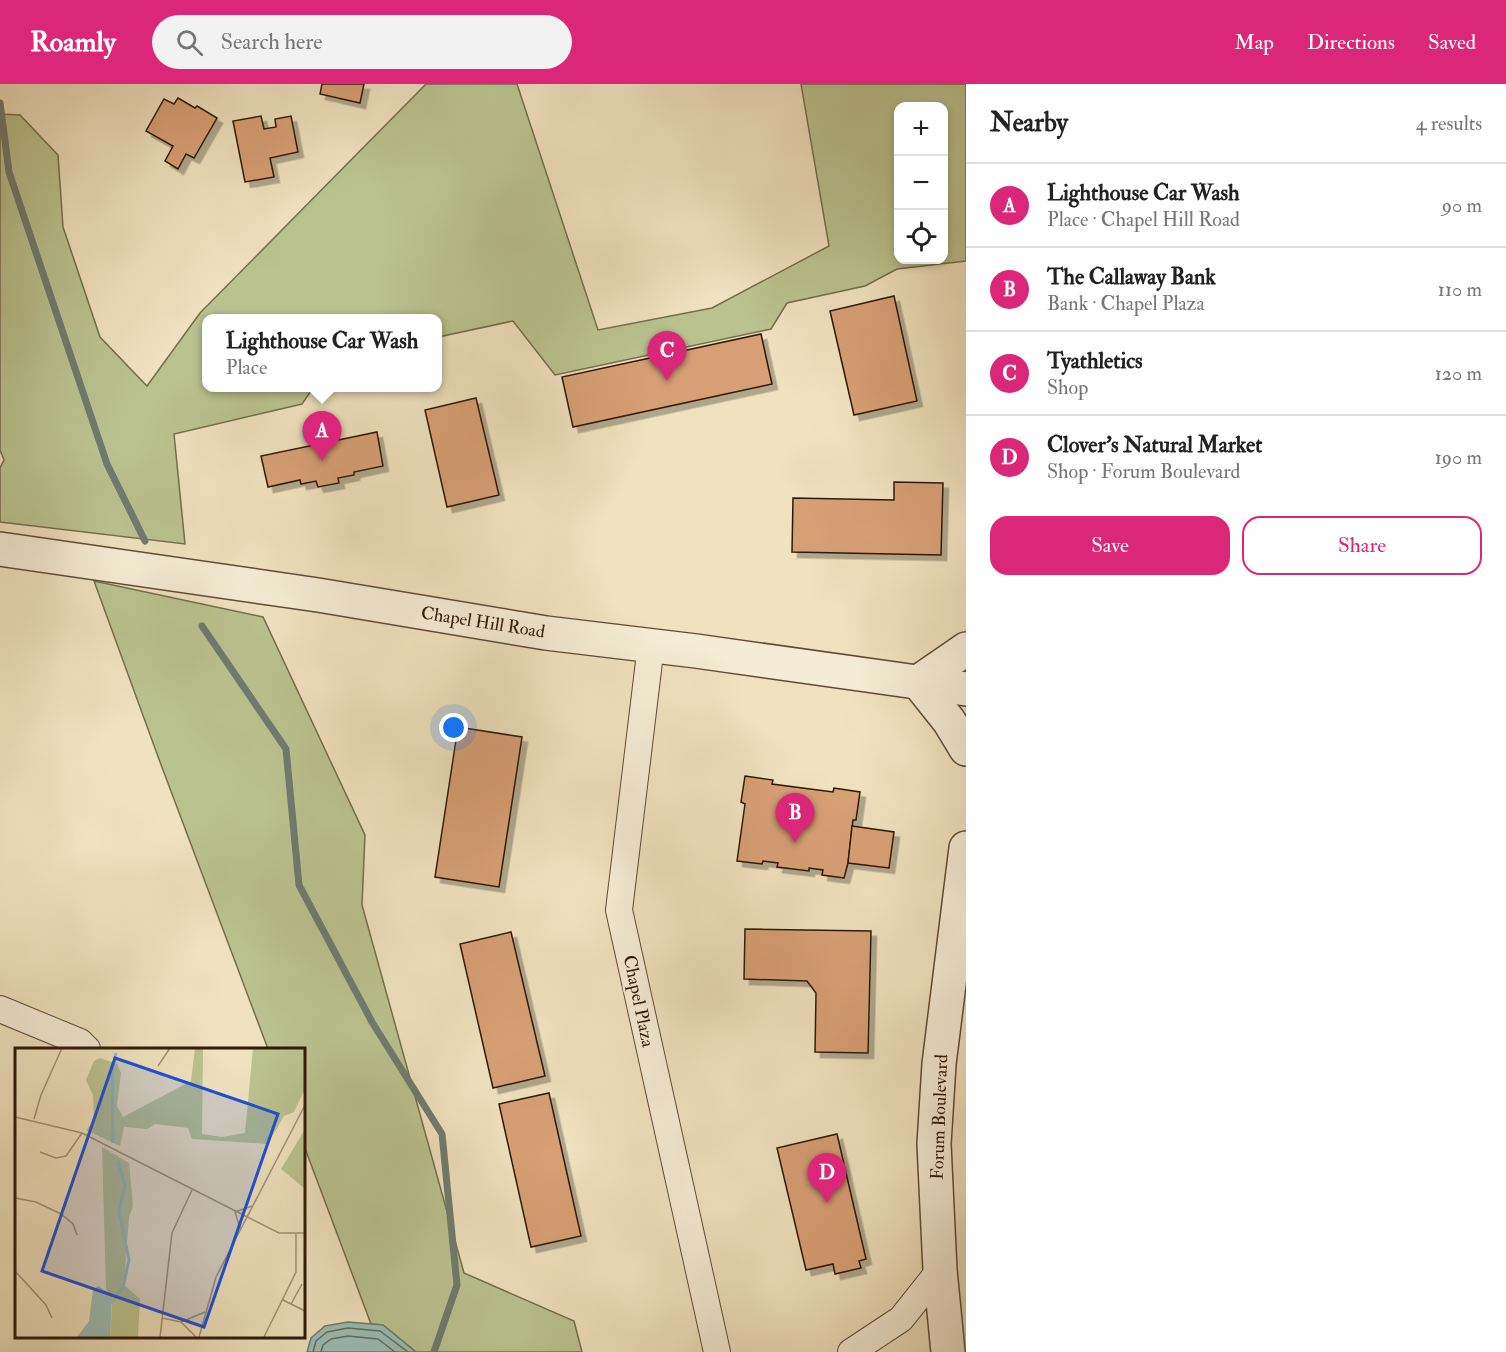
<!DOCTYPE html>
<meta charset="utf-8">
<style>
body{margin:0;font-family:"IM FELL Double Pica",serif;background:#f2f2f2;color:#222}
.controls{position:absolute;right:18px;top:18px;display:grid;overflow:hidden;border-radius:12px;box-shadow:0 3px 9px #0003}
.controls button{width:54px;height:54px;display:grid;place-items:center;padding:0;border:0;border-bottom:2px solid #e0e0e0;background:#fff;color:#222;font:30px sans-serif}
.you{position:absolute;left:454px;top:644px;width:21px;height:21px;margin:-15px;border:4px solid #fff;border-radius:50%;background:#1a73e8;box-shadow:0 0 0 9px #1a73e833}
.badge{display:grid;place-items:center;width:39px;height:39px;border-radius:50%;background:#db2777;color:#fff;font-size:20px;font-weight:700}
.pin{position:absolute;translate:-50% -50px;filter:drop-shadow(0 2px 3px #0008)}
.pin::after{content:'';position:absolute;top:32px;width:21px;height:18px;background:inherit;clip-path:polygon(0 0,100% 0,50% 100%)}
.popup{position:absolute;left:202px;top:230px;width:240px;height:78px;box-sizing:border-box;display:grid;place-content:center;border-radius:12px;background:#fff;filter:drop-shadow(0 2px 4px #0005);font-size:20px;white-space:nowrap;color:#767676}
.popup b{font-size:22px;color:#222}
.popup::after{content:'';position:absolute;left:50%;top:100%;margin-left:-12px;border:12px solid transparent;border-top-color:#fff}
.list{margin:0;padding:0;list-style:none}
h2{display:flex;justify-content:space-between;align-items:center;height:78px;margin:0;padding:0 24px;font-size:26px}
h2 small{font-size:20px;font-weight:400;color:#767676}
.list li{display:grid;grid-template-columns:39px 1fr auto;gap:18px;align-items:center;box-sizing:border-box;height:84px;padding:0 24px;border-top:2px solid #e0e0e0}
.list b{display:block;font-size:22px;white-space:nowrap}
.list p{margin:0;font-size:20px;white-space:nowrap;color:#767676}
.list em{font-size:20px;font-style:normal;color:#767676}
.actions{display:flex;gap:12px;padding:18px 24px}
.actions a{flex:1;padding:14px 0;border:2px solid #db2777;border-radius:18px;text-align:center;font-size:21px;color:#db2777}
.actions .main{background:#db2777;color:#fff}
.icon{flex:none;width:33px;height:33px;fill:none;stroke:currentColor;stroke-width:2;stroke-linecap:round;stroke-linejoin:round}
.map{position:relative;flex:none;width:966px;height:1268px;overflow:hidden}
header{display:flex;align-items:center;gap:36px;box-sizing:border-box;height:84px;padding:0 30px;background:#db2777;color:#fff}
header strong{font-size:28px}
nav{display:flex;gap:33px;margin-inline-start:auto;font-size:21px}
.search{width:420px;height:54px;background:#f2f2f2;display:flex;align-items:center;gap:15px;box-sizing:border-box;padding:0 21px;border-radius:33px;color:#767676;font-size:22px}
main{display:flex}
aside{flex:1;background:#fff}
.map>svg:first-child{display:block}
</style>
<header>
<strong>Roamly</strong>
<div class="search"><svg class="icon" aria-label="search" viewBox="0 0 24 24"><circle cx="10" cy="10" r="6"/><path d="M15 15l6 6"/></svg>Search here</div>
<nav><a>Map</a><a>Directions</a><a>Saved</a></nav>
</header>
<main>
<div class="map">
<svg width="966" height="1268" viewBox="0 0 966 1268">
<defs>
<filter id="shadow"><feDropShadow dx="5.5" dy="5.5" stdDeviation="0" flood-color="#0004"/></filter>
</defs>
<rect width="100%" height="100%" fill="#efe2be"/>
<filter id="stains"><feTurbulence type="fractalNoise" baseFrequency=".00333" numOctaves="4"/><feColorMatrix values="0 0 0 0 .2 0 0 0 0 .09 0 0 0 0 .02 0 0 0 .5 -.17"/></filter>
<radialGradient id="worn" r=".72"><stop offset=".6" stop-color="#630" stop-opacity="0"/><stop offset="1" stop-color="#630" stop-opacity=".3"/></radialGradient>
<g fill="#bac390" stroke="#746e4c" stroke-width="1.5" fill-rule="evenodd">
<path d="M426 0H517L598 246 712 224 829 162 801 0H966V177L897 185 865 202 787 219 771 245 555 291 513 237 438 253 437 234H206V304H313L302 320 174 350 185 460 0 438V384L4 376 0 366V30L20 31 58 71 63 143 100 253 147 302 200 229ZM898 22H944V176H898Z"/>
<polygon points="94,497 263,533 365,751 362,821 464,1189 574,1237 582,1268 416,1268 383,1241 371,1240 303,1059 303,965 268,965 160,678"/>
</g>
<polygon fill="#9abdb4" stroke="#6f7b6f" stroke-width="1.5" points="348,1238 383,1241 416,1268 307,1268 311,1254 325,1242"/>
<g fill="none" stroke-linecap="round" stroke-linejoin="round">
<g stroke="#646b5e" stroke-width="1.5">
<polyline points="313,1268 316,1257 327,1248 348,1244 380,1247 408,1268"/>
<polyline points="321,1268 323,1261 331,1255 348,1252 378,1255 395,1268"/>
</g>
<g stroke="#6f7b6f" stroke-width="7">
<polyline points="0,19 9,88 107,380 145,457"/>
<polyline points="202,542 286,665 299,801 372,938 442,1050 457,1201 434,1268"/>
</g>
</g>
<g fill="#d79f76" stroke="#2f1907" stroke-width="1.5" filter="url(#shadow)">
<polygon points="322,0 364,0 360,19 320,10"/>
<polygon points="178,14 195,24 197,22 217,34 194,74 186,70 178,85 165,77 173,62 146,47 164,15 174,20"/>
<polygon points="261,32 264,45 276,43 275,35 291,32 298,68 270,74 274,93 245,98 233,37"/>
<polygon points="894,212 917,317 854,331 830,227"/>
<polygon points="761,250 772,300 573,343 562,293"/>
<polygon points="476,314 499,411 447,423 425,326"/>
<polygon points="377,348 383,382 354,388 354,391 338,394 339,399 318,403 316,397 301,400 300,396 268,403 261,372"/>
<polygon points="894,398 943,399 941,471 792,468 793,414 894,416"/>
<polygon points="458,643 522,653 499,803 435,793"/>
<polygon points="745,692 773,696 772,700 833,708 834,704 860,708 856,736 853,736 848,779 844,794 822,791 823,786 809,784 809,787 777,783 778,779 763,777 762,780 737,777 745,720 741,718"/>
<polygon points="852,742 894,748 889,784 848,779"/>
<polygon points="745,845 871,847 868,969 815,968 816,909 807,897 744,895"/>
<polygon points="511,848 545,992 493,1004 460,860"/>
<polygon points="549,1009 581,1152 531,1163 499,1020"/>
<polygon points="837,1050 866,1175 859,1177 861,1184 835,1190 833,1180 806,1186 777,1064"/>
</g>
<g fill="none" stroke-linecap="round" stroke-linejoin="round">
<g stroke="#5f4b35" stroke-width="28">
<g id="minor">
<polyline points="651,561 619,826 717,1268"/>
<polyline points="0,925 80,958 87,965"/>
<polyline points="851,1268 901,1235 940,1186"/>
</g>
</g>
<g stroke="#5f4b35" stroke-width="36">
<g id="tertiary">
<polyline points="0,465 318,511 546,549 696,567 966,605"/>
<polyline points="966,565 918,598 949,637 966,665"/>
<polyline points="948,1268 940,1186 934,1060 939,980 966,764"/>
</g>
</g>
<use href="#minor" stroke="#f5ecd5" stroke-width="26"/>
<use href="#tertiary" stroke="#f5ecd5" stroke-width="33"/>
</g>
<g text-anchor="middle" stroke-width="4.5" stroke-linejoin="round" paint-order="stroke">
<g font-size="18" fill="#2f1907" stroke="#f5ecd5">
<text transform="translate(483 538) rotate(9)" y="6">Chapel Hill Road</text>
<text transform="translate(639 917) rotate(78)" y="6">Chapel Plaza</text>
<text transform="translate(939 1033) rotate(-88)" y="6">Forum Boulevard</text>
</g>
</g>
<g transform="translate(15 964)">
<rect width="290" height="290" fill="#efe2be"/>
<path d="M180 0H188L187 86 207 89 230 85 238 0H289V43L279 64 269 68 253 96 177 91 173 80 140 76 132 81 109 79 105 98 71 82 79 73 78 47 71 32 79 13 85 10 102 16 106 25 102 58 108 69 176 33ZM289 83V140L266 121ZM87 99 114 115 118 158 114 169 109 237 125 251 123 289H95L97 257 91 240Z" fill="#bac390"/>
<path d="M83 238 97 247 95 289H62L74 273 78 242Z" fill="#9abdb4"/>
<path fill="none" stroke="#9abdb4" stroke-width="3" d="M98 95 97 25 101 5M97 255 108 239 114 212 104 162 110 138 103 113"/>
<path fill="none" stroke="#a29275" stroke-width="1.5" d="M143 18 155 0M0 69 67 85 264 185H290M19 71 26 47 47 0M25 104 41 110 51 108 67 85M0 150 21 154 46 166 58 176 62 187M225 180 220 164 237 158M0 223 31 257 37 270M268 252 290 263M276 256 287 236M147 270 166 274 181 289M166 274 190 264M145 289 157 185 177 142M184 289 201 229 290 57M249 289 281 224V186"/>
<path fill="#1d4ed8" fill-opacity="0.15" stroke="#1d4ed8" stroke-width="3" d="M100 10 263 66 189 279 27 223Z"/>
<rect width="290" height="290" fill="none" stroke="#2f1907" stroke-width="3"/>
</g>
<rect width="100%" height="100%" filter="url(#stains)"/>
<rect width="100%" height="100%" fill="url(#worn)"/>
</svg>
<div class="controls">
<button>+</button>
<button>−</button>
<button><svg class="icon" aria-label="locate" viewBox="0 0 24 24"><circle cx="12" cy="12" r="6"/><path d="M12 2v4M12 18v4M2 12h4M18 12h4"/></svg></button>
</div>
<div class="you"></div>
<div class="pin badge" style="left:322px;top:377px">A</div>
<div class="popup"><b>Lighthouse Car Wash</b>Place</div>
<div class="pin badge" style="left:795px;top:759px">B</div>
<div class="pin badge" style="left:667px;top:297px">C</div>
<div class="pin badge" style="left:827px;top:1119px">D</div>
</div>
<aside>
<h2>Nearby<small>4 results</small></h2>
<ul class="list">
<li><span class="badge">A</span><div><b>Lighthouse Car Wash</b><p>Place · Chapel Hill Road</p></div><em>90 m</em></li>
<li><span class="badge">B</span><div><b>The Callaway Bank</b><p>Bank · Chapel Plaza</p></div><em>110 m</em></li>
<li><span class="badge">C</span><div><b>Tyathletics</b><p>Shop</p></div><em>120 m</em></li>
<li><span class="badge">D</span><div><b>Clover's Natural Market</b><p>Shop · Forum Boulevard</p></div><em>190 m</em></li>
</ul>
<div class="actions"><a class="main">Save</a><a>Share</a></div>
</aside>
</main>
